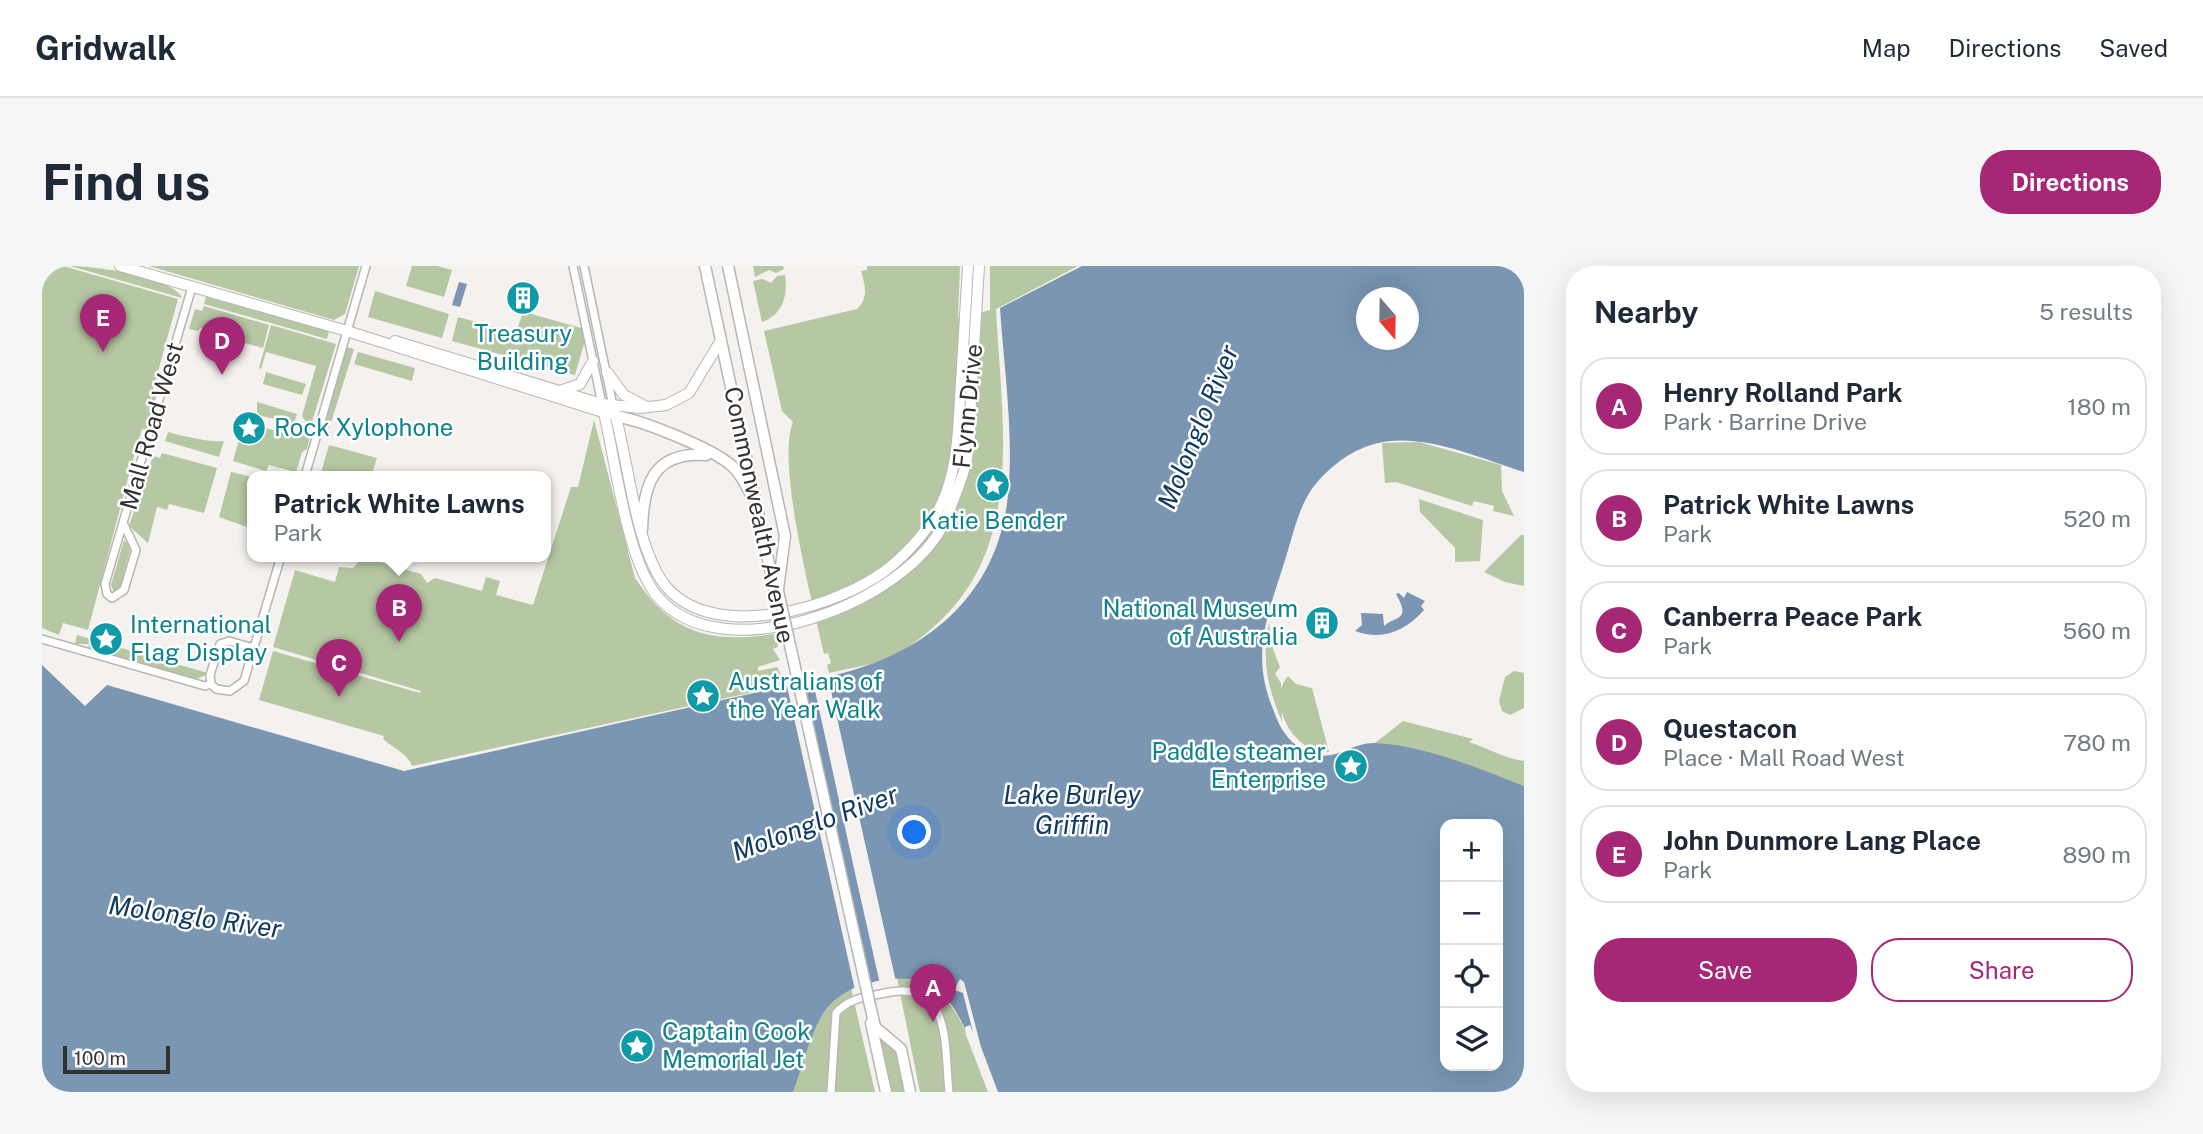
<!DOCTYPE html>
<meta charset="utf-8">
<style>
body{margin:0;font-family:"Public Sans",sans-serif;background:#f6f6f7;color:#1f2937}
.controls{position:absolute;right:21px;bottom:21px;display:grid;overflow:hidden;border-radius:14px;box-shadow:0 7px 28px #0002}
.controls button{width:63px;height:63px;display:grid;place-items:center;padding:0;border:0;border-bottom:2px solid #e0e1e3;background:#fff;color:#1f2937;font:35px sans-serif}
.compass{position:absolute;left:1314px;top:21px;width:63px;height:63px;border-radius:50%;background:#fff;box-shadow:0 7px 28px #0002;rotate:160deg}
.scale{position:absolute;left:21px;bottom:18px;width:107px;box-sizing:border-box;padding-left:7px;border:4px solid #333231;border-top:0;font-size:19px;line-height:24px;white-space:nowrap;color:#333231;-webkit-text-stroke:5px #fff;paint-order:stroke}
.you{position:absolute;left:873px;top:567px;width:24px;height:24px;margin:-18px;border:5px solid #fff;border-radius:50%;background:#1a73e8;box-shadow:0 0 0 10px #1a73e833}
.badge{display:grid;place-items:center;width:46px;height:46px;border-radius:50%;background:#a72777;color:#fff;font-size:23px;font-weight:700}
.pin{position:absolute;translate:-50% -58px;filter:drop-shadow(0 2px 4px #0008)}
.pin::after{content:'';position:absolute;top:37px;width:24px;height:21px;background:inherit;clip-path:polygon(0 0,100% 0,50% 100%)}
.popup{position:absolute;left:205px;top:205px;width:304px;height:91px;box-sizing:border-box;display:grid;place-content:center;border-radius:14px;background:#fff;filter:drop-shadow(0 2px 5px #0005);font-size:23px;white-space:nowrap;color:#747a83}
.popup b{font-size:26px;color:#1f2937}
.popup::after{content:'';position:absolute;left:50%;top:100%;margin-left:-14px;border:14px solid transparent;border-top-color:#fff}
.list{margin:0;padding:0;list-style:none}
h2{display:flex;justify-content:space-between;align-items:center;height:91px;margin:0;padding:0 28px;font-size:30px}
h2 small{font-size:23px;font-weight:400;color:#747a83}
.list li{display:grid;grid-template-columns:46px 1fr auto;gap:21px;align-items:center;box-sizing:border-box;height:98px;margin:0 14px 14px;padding:0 14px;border:2px solid #e0e1e3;border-radius:28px}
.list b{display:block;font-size:26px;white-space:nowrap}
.list p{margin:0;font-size:23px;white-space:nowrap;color:#747a83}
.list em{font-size:23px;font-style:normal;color:#747a83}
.actions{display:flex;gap:14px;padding:21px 28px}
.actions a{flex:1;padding:16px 0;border:2px solid #a72777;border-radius:28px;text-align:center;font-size:24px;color:#a72777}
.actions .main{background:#a72777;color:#fff}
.icon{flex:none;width:38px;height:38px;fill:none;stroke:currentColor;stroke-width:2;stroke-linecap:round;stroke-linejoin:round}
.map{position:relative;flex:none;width:1482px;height:826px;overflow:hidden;border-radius:28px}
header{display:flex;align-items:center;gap:42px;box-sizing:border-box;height:98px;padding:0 35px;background:#fff;border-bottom:2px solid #e0e1e3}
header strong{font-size:33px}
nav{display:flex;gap:38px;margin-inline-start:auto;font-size:24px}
.intro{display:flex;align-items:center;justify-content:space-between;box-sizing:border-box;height:168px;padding:0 42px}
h1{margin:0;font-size:49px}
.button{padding:18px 32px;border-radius:28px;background:#a72777;color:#fff;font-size:24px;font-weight:700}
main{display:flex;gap:42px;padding:0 42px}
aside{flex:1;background:#fff;border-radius:28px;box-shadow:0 7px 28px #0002}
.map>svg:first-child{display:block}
</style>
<header>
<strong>Gridwalk</strong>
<nav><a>Map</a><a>Directions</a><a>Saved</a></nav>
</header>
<div class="intro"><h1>Find us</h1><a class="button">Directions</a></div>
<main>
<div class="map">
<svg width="1482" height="826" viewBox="0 0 1482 826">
<rect width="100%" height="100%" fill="#f5f1ef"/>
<g fill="#b6c7a3">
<polygon points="0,0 21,0 136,33 104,149 110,130 114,131 104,164 100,163 93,186 46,364 21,357 17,369 0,362"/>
<path d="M28 0C51 0 130 10 140 32Z"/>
<polygon points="107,0 317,0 303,48 292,54"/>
<polygon points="370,0 395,0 410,4 402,31 364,20"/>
<polygon points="711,0 741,0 742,3 734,7 727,4 713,11"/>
<path d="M825 0H918L916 52 948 44V0H1036L954 43C959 150 984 276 896 357 880 372 860 387 839 395 822 400 804 403 787 407L785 399 789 397 786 387 782 388C771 339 734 198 751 156L740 145 722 65 815 43C827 31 823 20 819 5L825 4Z"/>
<path d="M743 9C746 29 741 49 720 56L711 15 721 13 729 17 735 10Z"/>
<polygon points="333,25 407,48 400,72 326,51"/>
<polygon points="164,31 287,65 285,73 162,38"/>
<polygon points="162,40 227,59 221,82 188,73 189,68 179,65 177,70 159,62 155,65 147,63 153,43 160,45"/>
<polygon points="486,47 546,64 533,109 410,75 416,51 474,67 480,49 485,50"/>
<polygon points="229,59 294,78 270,156 264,156 260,150 274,100 224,86 219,103 217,102"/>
<polygon points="304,81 312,83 287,163 283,152"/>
<polygon points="316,86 373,102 370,115 312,98"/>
<polygon points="224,106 264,118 260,129 221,118"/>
<polygon points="215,136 255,148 252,157 215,149"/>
<path d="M552 154 593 312C631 369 668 377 733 368L736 381 731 383 738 394 716 401V405L735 401 744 419 370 500C366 488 351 482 341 473L342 470 217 434 231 385 378 427 379 425 231 381 253 304 293 316 297 301 311 302 322 290H335L334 295 379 308 385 317 393 312 440 325 444 311 458 315 454 329 491 339 529 221H536Z"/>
<polygon points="202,156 254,170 258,164 266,165 268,170 265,183 260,186 254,206 227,199 224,205 191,195"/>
<path d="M126 166C140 170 171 177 182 175L177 191 123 175Z"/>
<polygon points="1377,176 1459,199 1460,225 1472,250 1451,245 1452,240 1432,235 1430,240 1354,216 1343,217 1340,177"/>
<polygon points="287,179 335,192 329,210 278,210"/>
<polygon points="120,187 175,202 162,247 127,238 125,244 115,241 106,277 87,260 111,190 118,192"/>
<polygon points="189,206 210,211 210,269 208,262 177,251"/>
<polygon points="1377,233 1441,254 1438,295 1413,296 1413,282 1378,246"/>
<polygon points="1479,269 1482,269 1482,320 1463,316 1442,306"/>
<polygon points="82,274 89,281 78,323 72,326 69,319"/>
<path d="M1227 357 1231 383 1238 401 1233 408 1239 417 1240 456C1226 422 1219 394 1227 357Z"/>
<polygon points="35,369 93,386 85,394 46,383 47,378 33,378"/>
<polygon points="96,387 166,407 166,408 153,414 87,395"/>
<polygon points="1472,405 1482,407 1482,442 1468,449 1460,445 1457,435 1463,411"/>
<path d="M1246 410 1254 418 1270 422 1287 486C1250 488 1224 434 1246 410Z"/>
<path d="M1361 455 1431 473 1427 476C1446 482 1463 493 1482 495V520L1384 486 1333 477Z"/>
<path d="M855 712C920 718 925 775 946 826H878Z"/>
<path d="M809 722 833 826H751C764 787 771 744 809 722Z"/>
<polygon points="850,767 863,826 850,826 838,770"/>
</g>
<g fill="#7a96b3" fill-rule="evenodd">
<path d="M1040 0H1482V206C1436 192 1380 165 1332 178 1308 185 1287 201 1272 220 1256 241 1251 270 1243 294 1226 349 1208 387 1231 443 1236 457 1242 470 1254 479 1288 505 1306 475 1334 477 1385 480 1435 502 1482 520V826H946C934 796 926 758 905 733 893 718 870 711 851 713 774 720 773 765 751 826H0V399L43 440 65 419 362 505 793 409C885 387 956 329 966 229 972 168 962 103 958 42ZM1324 32H1366V74H1324ZM1403 558H1456V800H1403Z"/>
<polygon points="417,16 425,18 418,41 410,39"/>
<path d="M1365 326 1383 335 1379 340 1382 344C1363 365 1341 375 1313 365L1320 359 1319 347 1341 348 1342 360C1355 349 1369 355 1354 328L1357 327 1362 332Z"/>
</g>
<g fill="#f5f1ef">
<polygon points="3,399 9,401 43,435 62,416 66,417 43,439"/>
<polygon points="785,407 854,716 838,718 815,616 770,411"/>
<polygon points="759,413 827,720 813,724 744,416"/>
<polygon points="918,713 922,716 939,781 956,826 946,826 924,769 923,761 928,759 931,766 921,727 912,724"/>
</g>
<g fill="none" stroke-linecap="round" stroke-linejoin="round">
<g stroke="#b8b5b3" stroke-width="10">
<g id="minor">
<polyline points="531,0 560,138"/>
<polyline points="542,0 571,140"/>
<polyline points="263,210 324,0"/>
<polyline points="82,259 94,284 82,324 70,332 65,328 63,318 150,21"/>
<polyline points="0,373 163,420 169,418"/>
<polyline points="169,418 174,423 188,425 202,415 239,290"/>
<polyline points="169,418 168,409 178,378 187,375 212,382"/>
<path d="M789 826 794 747C807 732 824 731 843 727 911 712 902 782 907 826"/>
</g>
</g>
<g stroke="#b8b5b3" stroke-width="12">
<g id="secondary">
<polyline points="78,0 305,65 567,148"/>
<polyline points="353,75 560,138 598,142 624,139 647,127 679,74"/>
<polyline points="565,106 582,129 603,140"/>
<polyline points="518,125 538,118 551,95"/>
<path d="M560 138C573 189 583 291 615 330 680 408 866 337 903 255 910 238 918 219 923 201 929 179 928 154 929 132 932 88 934 44 937 0"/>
<path d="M571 140C586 190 592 277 622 318 667 376 781 345 834 311 859 295 884 268 898 241 917 203 916 158 919 117 921 78 924 39 926 0"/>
</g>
</g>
<g stroke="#b8b5b3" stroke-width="13">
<g id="trunk">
<polyline points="663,0 733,326"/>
<polyline points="686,0 743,270 736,323"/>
<path d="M574 150C601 155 670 182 690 200 698 207 703 217 708 227"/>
<path d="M600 264C601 219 611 185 664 189"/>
<polyline points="828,739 833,761 859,783 868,826"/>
<polyline points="829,757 844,826"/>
</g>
</g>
<use href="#minor" stroke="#fff" stroke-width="7"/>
<use href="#secondary" stroke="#fff" stroke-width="10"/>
<use href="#trunk" stroke="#fff" stroke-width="10"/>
<g stroke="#b8b5b3" stroke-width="13" stroke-linecap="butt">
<polyline id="trunk-bridge" points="736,325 828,739"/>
</g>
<use href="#trunk-bridge" stroke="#fff" stroke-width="10"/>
</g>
<defs>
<g id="building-disc" transform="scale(1.75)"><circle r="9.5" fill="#0f9aa8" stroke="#fff"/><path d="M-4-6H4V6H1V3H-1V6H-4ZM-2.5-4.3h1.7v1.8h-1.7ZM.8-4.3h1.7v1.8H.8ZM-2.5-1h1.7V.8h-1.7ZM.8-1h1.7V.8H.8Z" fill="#fff"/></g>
<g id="sight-disc" transform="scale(1.75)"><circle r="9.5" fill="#0f9aa8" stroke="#fff"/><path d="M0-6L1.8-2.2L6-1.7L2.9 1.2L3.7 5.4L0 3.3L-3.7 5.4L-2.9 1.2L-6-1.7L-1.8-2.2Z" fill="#fff"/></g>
</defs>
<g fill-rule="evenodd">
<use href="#building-disc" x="481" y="32"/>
<use href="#sight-disc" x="207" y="162"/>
<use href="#sight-disc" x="951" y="219"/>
<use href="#building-disc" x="1280" y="357"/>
<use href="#sight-disc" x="64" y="373"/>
<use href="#sight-disc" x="661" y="430"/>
<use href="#sight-disc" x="1309" y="500"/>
<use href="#sight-disc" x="595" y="780"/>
</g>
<g text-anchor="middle" stroke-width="5" stroke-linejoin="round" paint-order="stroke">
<g font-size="24" fill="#0d838f" stroke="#fff" text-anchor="start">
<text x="481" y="76" text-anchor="middle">Treasury<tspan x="481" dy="28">Building</tspan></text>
<text x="232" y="170">Rock Xylophone</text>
<text x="951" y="263" text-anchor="middle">Katie Bender</text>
<text x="1256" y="351" text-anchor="end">National Museum<tspan x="1256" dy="28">of Australia</tspan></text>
<text x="88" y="367">International<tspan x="88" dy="28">Flag Display</tspan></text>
<text x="686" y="424">Australians of<tspan x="686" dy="28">the Year Walk</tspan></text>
<text x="1284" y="494" text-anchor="end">Paddle steamer<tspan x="1284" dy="28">Enterprise</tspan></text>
<text x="620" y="774">Captain Cook<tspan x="620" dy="28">Memorial Jet</tspan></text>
</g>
<g font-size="24" fill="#333231" stroke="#fff">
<text transform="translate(926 140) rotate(-84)" y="8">Flynn Drive</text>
<text transform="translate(110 160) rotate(-74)" y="8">Mall Road West</text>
<text transform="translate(717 249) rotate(78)" y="8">Commonwealth Avenue</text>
</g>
<g font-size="26" font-style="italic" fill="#0f3a62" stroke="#fff">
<text transform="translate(1156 161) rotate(-68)" y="9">Molonglo River</text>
<text x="1030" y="538">Lake Burley<tspan x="1030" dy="30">Griffin</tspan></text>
<text transform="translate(773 557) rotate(-20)" y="9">Molonglo River</text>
<text transform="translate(153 651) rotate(8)" y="9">Molonglo River</text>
</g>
</g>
</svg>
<div class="controls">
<button>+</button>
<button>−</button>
<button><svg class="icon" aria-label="locate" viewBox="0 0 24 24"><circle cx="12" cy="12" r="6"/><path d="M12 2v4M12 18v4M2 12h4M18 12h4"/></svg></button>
<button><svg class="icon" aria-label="layers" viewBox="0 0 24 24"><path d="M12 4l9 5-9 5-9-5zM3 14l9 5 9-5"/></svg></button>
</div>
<svg class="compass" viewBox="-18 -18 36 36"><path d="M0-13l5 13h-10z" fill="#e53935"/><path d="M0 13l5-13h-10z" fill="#747a83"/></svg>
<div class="scale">100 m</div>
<div class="you"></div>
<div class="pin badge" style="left:891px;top:756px">A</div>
<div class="pin badge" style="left:357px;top:376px">B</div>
<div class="popup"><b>Patrick White Lawns</b>Park</div>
<div class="pin badge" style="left:297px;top:431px">C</div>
<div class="pin badge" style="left:180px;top:109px">D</div>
<div class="pin badge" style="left:61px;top:86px">E</div>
</div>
<aside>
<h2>Nearby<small>5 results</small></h2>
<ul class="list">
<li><span class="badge">A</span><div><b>Henry Rolland Park</b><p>Park · Barrine Drive</p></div><em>180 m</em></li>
<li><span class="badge">B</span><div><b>Patrick White Lawns</b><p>Park</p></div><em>520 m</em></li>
<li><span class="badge">C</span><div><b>Canberra Peace Park</b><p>Park</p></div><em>560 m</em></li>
<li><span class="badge">D</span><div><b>Questacon</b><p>Place · Mall Road West</p></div><em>780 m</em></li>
<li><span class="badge">E</span><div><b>John Dunmore Lang Place</b><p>Park</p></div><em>890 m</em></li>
</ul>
<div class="actions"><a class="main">Save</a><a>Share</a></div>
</aside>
</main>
